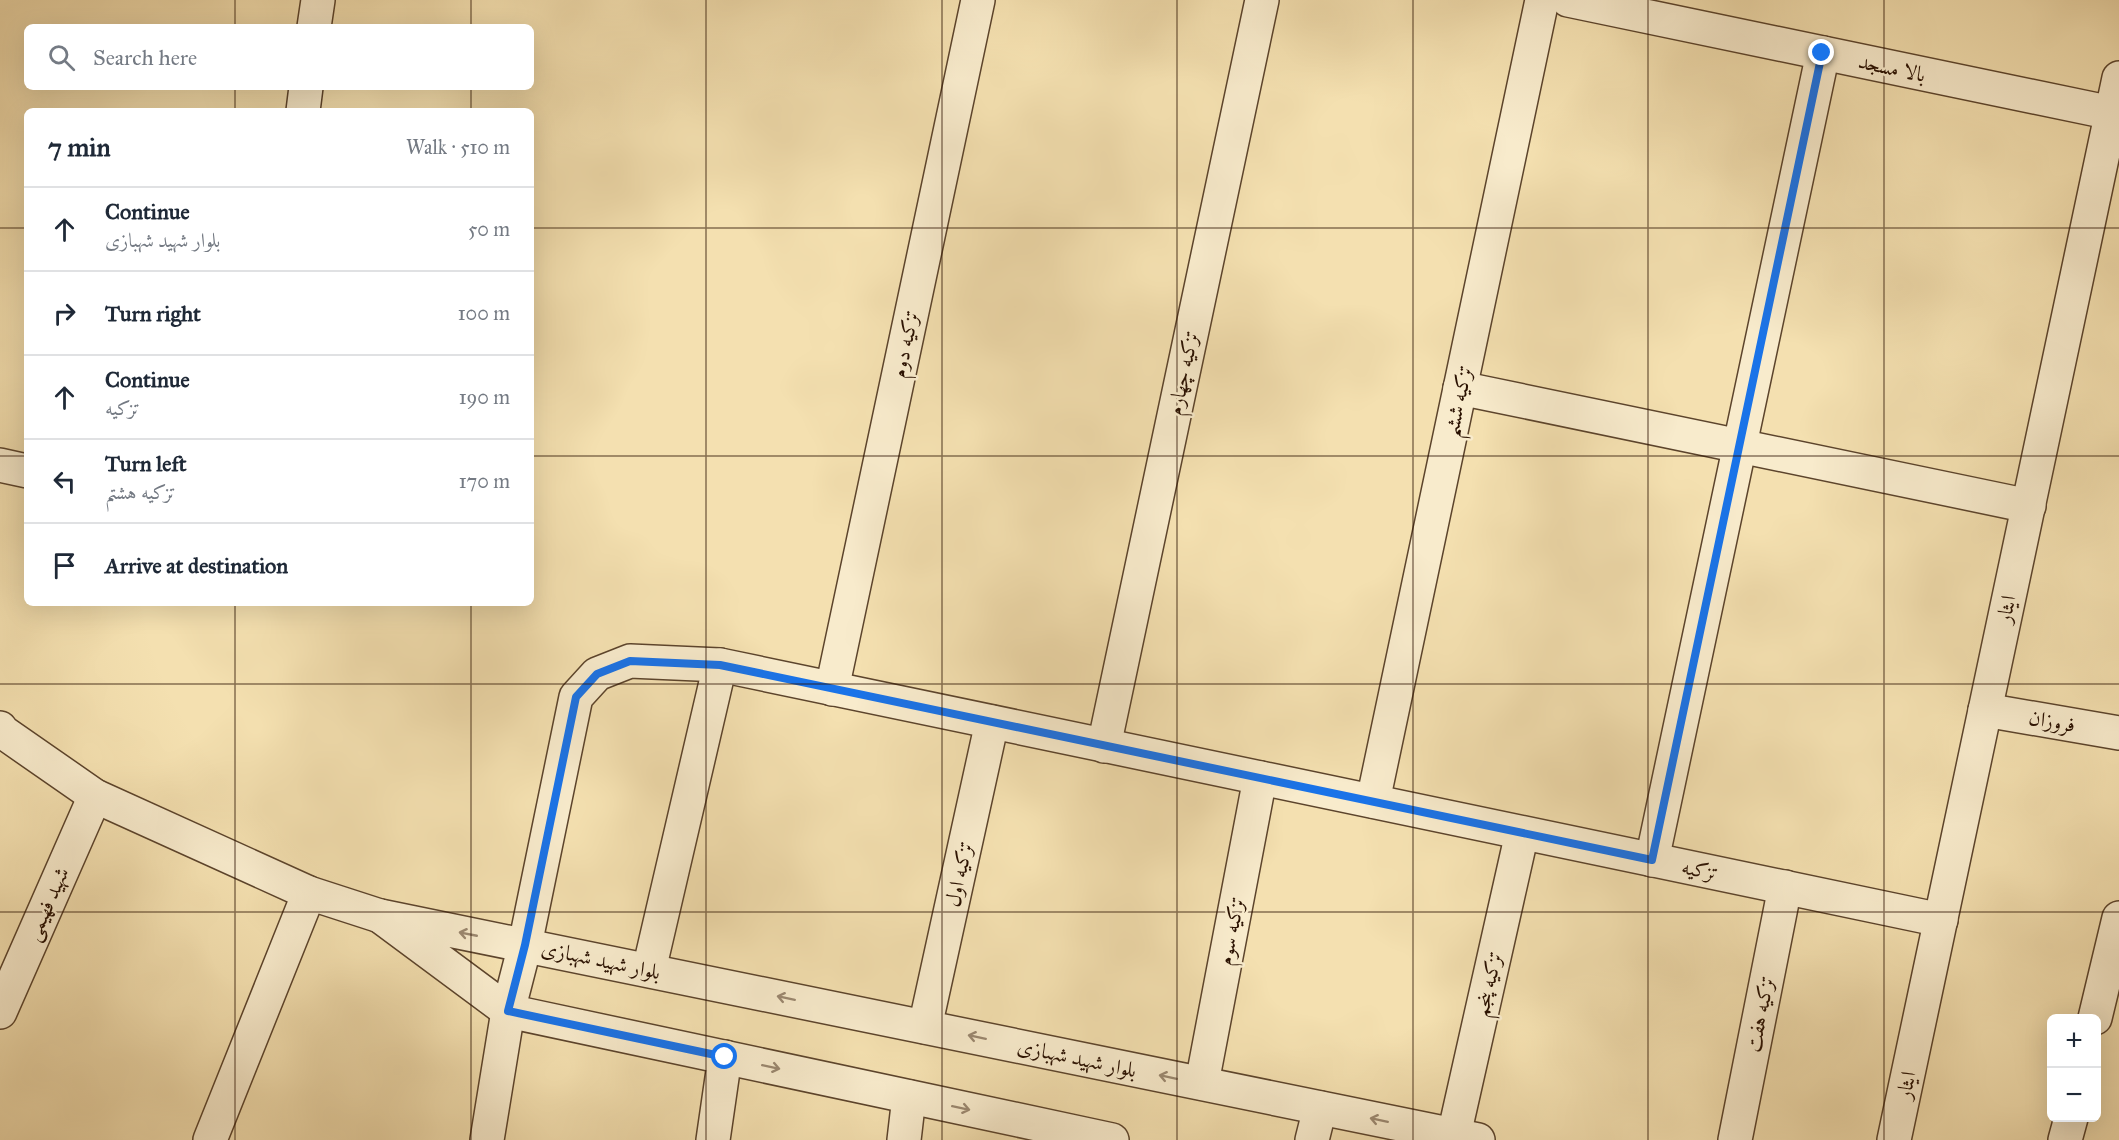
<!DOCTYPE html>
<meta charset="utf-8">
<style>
body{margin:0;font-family:"IM FELL Great Primer",Amiri,serif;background:#f2f2f3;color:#1f2937}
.controls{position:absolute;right:18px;bottom:18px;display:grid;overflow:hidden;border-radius:9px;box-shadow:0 6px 24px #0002}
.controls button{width:54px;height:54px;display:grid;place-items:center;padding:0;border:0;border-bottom:2px solid #e0e1e3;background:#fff;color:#1f2937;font:30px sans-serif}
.stop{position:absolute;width:18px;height:18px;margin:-14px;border:4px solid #1a73e8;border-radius:50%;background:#fff}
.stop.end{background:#1a73e8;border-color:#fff;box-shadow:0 2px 6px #0008}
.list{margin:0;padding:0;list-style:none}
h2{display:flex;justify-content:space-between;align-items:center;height:78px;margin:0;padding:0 24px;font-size:26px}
h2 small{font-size:20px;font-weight:400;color:#747a83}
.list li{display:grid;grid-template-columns:39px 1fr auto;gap:18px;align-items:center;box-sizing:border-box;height:84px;padding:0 24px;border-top:2px solid #e0e1e3}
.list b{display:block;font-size:22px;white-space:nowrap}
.list p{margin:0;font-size:20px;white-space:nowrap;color:#747a83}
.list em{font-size:20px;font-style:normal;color:#747a83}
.icon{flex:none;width:33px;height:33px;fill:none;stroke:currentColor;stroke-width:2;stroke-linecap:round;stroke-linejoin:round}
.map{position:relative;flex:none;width:2119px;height:1140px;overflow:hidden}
.search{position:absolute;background:#fff;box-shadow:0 6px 24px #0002;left:24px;top:24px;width:510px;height:66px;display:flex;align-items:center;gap:15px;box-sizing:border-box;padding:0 21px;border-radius:9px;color:#747a83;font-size:22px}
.panel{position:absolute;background:#fff;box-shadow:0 6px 24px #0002;left:24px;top:108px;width:510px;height:498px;border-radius:9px}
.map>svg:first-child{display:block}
</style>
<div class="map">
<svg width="2119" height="1140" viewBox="0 0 2119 1140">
<rect width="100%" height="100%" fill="#f4e0b0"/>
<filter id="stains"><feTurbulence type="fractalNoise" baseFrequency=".00333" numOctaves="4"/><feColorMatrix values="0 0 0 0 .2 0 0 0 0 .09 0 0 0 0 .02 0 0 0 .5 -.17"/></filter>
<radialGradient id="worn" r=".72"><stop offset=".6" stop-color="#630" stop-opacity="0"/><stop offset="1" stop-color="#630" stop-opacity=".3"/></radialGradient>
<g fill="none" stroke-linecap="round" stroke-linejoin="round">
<g stroke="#5c442c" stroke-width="36">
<g id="minor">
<polyline points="1568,0 2112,113"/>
<polyline points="314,27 318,0"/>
<polyline points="303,111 306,87"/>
<polyline points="1460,388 2029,506"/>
<polyline points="0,465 27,471"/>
<polyline points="832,689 978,0"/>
<polyline points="1985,710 2119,733"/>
<polyline points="0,728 3,732 95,796 309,893 380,916"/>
<polyline points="1104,746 1262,0"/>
<polyline points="1373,801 1542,0"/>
<polyline points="1652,860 1823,53"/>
<polyline points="649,970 720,665"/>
<polyline points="0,1012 95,796"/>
<polyline points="2095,1018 2119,918"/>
<polyline points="925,1027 992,722"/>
<polyline points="1202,1083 1260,778"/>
<polyline points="1454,1135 1522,833"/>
<polyline points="210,1140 309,893"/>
<polyline points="487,1140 508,1011 525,945 576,697 597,674 630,661 720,665 1941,920"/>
<polyline points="713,1140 725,1057"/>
<polyline points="904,1140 909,1097"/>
<polyline points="1112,1140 508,1011 380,916 1478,1140"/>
<polyline points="1312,1140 1320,1108"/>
<polyline points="1735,1140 1785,887"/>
<polyline points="1894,1140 2119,78"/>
<polyline points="2065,1140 2071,1118"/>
</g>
</g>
<use href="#minor" stroke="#f8ebcc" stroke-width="33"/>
</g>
<defs><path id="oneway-shaft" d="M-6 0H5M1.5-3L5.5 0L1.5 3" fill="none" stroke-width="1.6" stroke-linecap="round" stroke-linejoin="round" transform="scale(1.5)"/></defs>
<g stroke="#9b8870">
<use href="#oneway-shaft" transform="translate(468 934) rotate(-169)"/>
<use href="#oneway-shaft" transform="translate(786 998) rotate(-168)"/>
<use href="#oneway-shaft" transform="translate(977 1037) rotate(-168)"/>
<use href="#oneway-shaft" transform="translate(771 1067) rotate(12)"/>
<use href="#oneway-shaft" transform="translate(1168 1077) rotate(-168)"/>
<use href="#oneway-shaft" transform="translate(961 1108) rotate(12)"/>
<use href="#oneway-shaft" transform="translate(1379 1120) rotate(-168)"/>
</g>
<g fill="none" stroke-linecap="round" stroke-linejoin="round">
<polyline stroke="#1a73e8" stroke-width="8" points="725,1057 508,1011 525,945 576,697 597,674 630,661 720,665 1652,860 1822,53"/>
</g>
<path fill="none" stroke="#291000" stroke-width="1.5" stroke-opacity="0.55" d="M235 0V27M471 0V27M706 0V1140M942 0V1140M1177 0V1140M1413 0V1140M1648 0V1140M1884 0V1140M235 87V111M471 87V111M0 228H27M531 228H2119M0 456H27M531 456H2119M235 603V1140M471 603V1140M0 684H2119M0 912H2119"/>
<g text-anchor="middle" stroke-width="5" stroke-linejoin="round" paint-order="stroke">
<g font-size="21" fill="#291000" stroke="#f8ebcc">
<text transform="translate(1892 68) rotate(12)" y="7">بالا مسجد</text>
<text transform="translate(905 344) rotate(-78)" y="7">تزکیه دوم</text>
<text transform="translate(1183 373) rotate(-78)" y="7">تزکیه چهارم</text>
<text transform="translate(1458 401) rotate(-78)" y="7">تزکیه ششم</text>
<text transform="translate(2006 609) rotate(-78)" y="7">ایثار</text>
<text transform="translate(2052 721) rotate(10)" y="7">فروزان</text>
<text transform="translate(1700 870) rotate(12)" y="7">تزکیه</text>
<text transform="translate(959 874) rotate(-78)" y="7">تزکیه اول</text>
<text transform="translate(47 904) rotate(-66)" y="7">شهید فهیمی</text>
<text transform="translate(1231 931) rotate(-79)" y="7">تزکیه سوم</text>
<text transform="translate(601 960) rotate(12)" y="7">بلوار شهید شهبازی</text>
<text transform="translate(1488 984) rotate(-77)" y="7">تزکیه پنجم</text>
<text transform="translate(1760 1014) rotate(-79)" y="7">تزکیه هفت</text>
<text transform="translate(1077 1058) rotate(12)" y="7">بلوار شهید شهبازی</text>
<text transform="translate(1906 1085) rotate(-78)" y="7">ایثار</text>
</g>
</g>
<rect width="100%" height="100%" filter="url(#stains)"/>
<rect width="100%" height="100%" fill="url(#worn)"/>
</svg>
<div class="controls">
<button>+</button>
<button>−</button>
</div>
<div class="stop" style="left:725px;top:1057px"></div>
<div class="stop end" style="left:1822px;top:53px"></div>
<div class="search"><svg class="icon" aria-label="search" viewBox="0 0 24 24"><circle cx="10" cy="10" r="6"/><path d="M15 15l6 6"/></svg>Search here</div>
<section class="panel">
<h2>7 min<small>Walk · 510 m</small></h2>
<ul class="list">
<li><svg class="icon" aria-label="ahead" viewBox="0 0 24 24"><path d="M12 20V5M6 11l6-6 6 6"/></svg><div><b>Continue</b><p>بلوار شهید شهبازی</p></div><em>50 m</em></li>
<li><svg class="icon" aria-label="right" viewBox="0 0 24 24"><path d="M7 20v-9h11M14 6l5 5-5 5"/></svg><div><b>Turn right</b></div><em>100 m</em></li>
<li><svg class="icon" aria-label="ahead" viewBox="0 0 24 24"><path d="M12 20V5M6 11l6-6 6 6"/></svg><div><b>Continue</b><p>تزکیه</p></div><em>190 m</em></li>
<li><svg class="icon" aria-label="left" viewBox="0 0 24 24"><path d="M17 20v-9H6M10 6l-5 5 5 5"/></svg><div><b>Turn left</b><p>تزکیه هشتم</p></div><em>170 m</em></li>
<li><svg class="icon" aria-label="arrive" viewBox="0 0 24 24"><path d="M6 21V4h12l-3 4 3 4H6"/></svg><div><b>Arrive at destination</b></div></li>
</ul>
</section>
</div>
